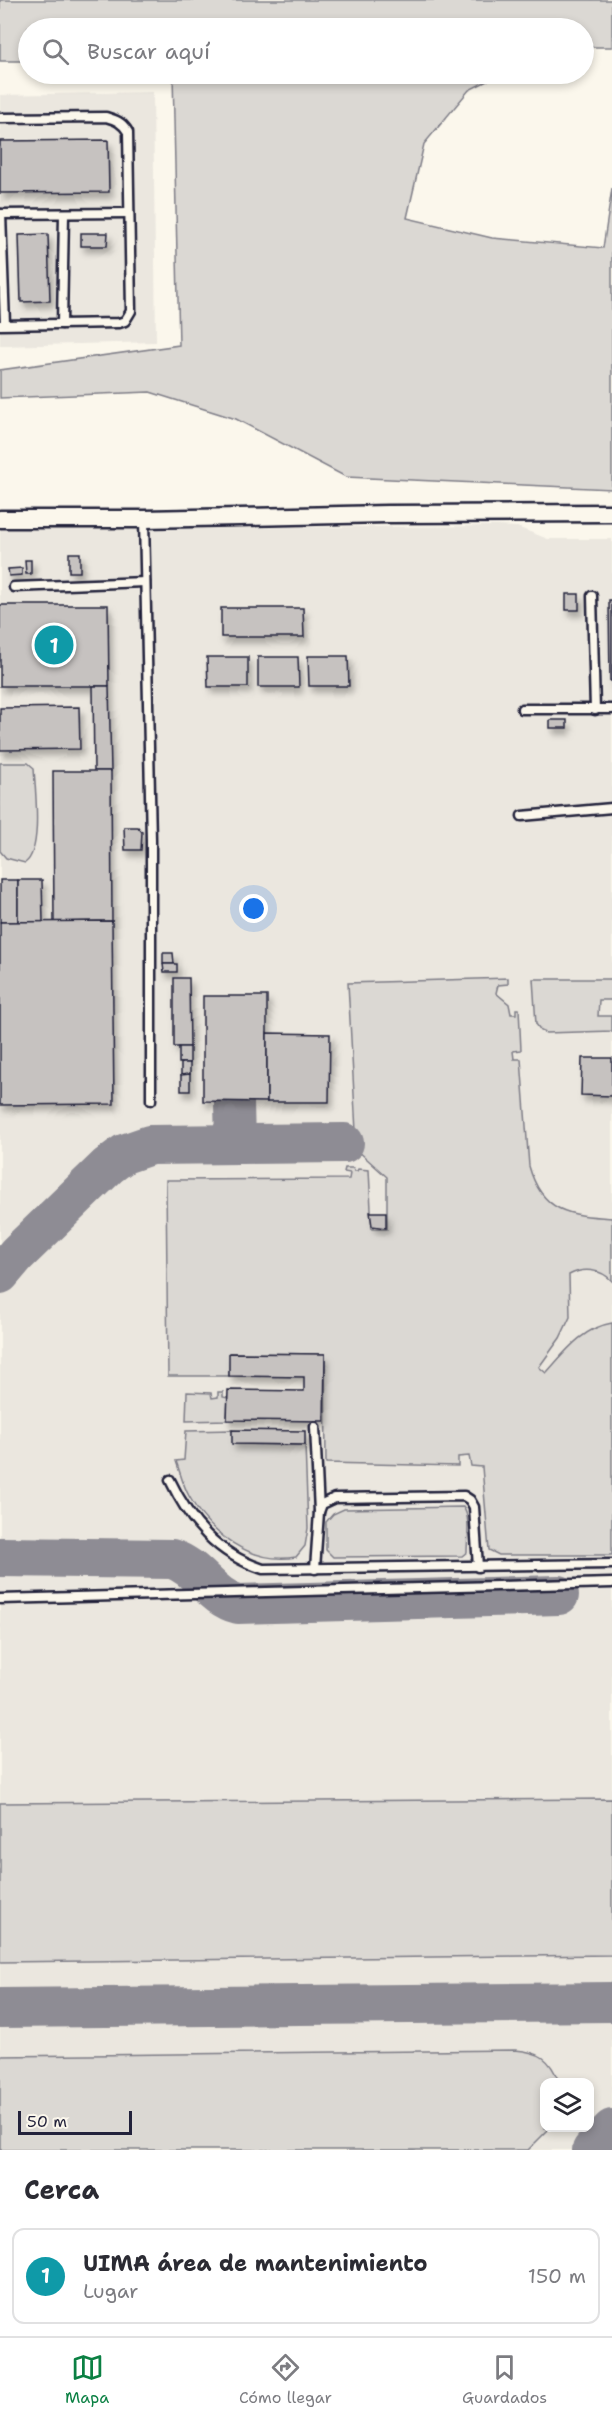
<!DOCTYPE html>
<html lang="es">
<meta charset="utf-8">
<style>
body{margin:0;font-family:"Shantell Sans",sans-serif;background:#f2f2f3;color:#2b2b33}
.controls{position:absolute;right:18px;bottom:18px;display:grid;overflow:hidden;border-radius:12px;box-shadow:0 3px 9px #0003}
.controls button{width:54px;height:54px;display:grid;place-items:center;padding:0;border:0;border-bottom:2px solid #e1e1e2;background:#fff;color:#2b2b33;font:30px sans-serif}
.scale{position:absolute;left:18px;bottom:15px;width:114px;box-sizing:border-box;padding-left:6px;border:3px solid #22223b;border-top:0;font-size:16px;line-height:21px;white-space:nowrap;color:#22223b;-webkit-text-stroke:4px #fbf7ec;paint-order:stroke}
.you{position:absolute;left:254px;top:909px;width:21px;height:21px;margin:-15px;border:4px solid #fff;border-radius:50%;background:#1a73e8;box-shadow:0 0 0 9px #1a73e833}
.badge{display:grid;place-items:center;width:39px;height:39px;border-radius:50%;background:#0b8043;color:#fff;font-size:20px;font-weight:700}
.pin{position:absolute;translate:-50% -50%;border:3px solid #fff;box-shadow:0 2px 6px #0006}
.list{margin:0;padding:0;list-style:none}
h2{display:flex;justify-content:space-between;align-items:center;height:78px;margin:0;padding:0 24px;font-size:26px}
h2 small{font-size:20px;font-weight:400;color:#7c7c81}
.list li{display:grid;grid-template-columns:39px 1fr auto;gap:18px;align-items:center;box-sizing:border-box;height:96px;margin:0 12px 12px;padding:0 12px;border:2px solid #e1e1e2;border-radius:12px}
.list b{display:block;font-size:22px;white-space:nowrap}
.list p{margin:0;font-size:20px;white-space:nowrap;color:#7c7c81}
.list em{font-size:20px;font-style:normal;color:#7c7c81}
.icon{flex:none;width:33px;height:33px;fill:none;stroke:currentColor;stroke-width:2;stroke-linecap:round;stroke-linejoin:round}
.map{position:relative;flex:none;width:612px;height:2150px;overflow:hidden}
.search{position:absolute;background:#fff;box-shadow:0 3px 9px #0003;left:18px;right:18px;top:18px;height:66px;display:flex;align-items:center;gap:15px;box-sizing:border-box;padding:0 21px;border-radius:33px;color:#7c7c81;font-size:22px}
.sheet{height:186px;background:#fff}
nav{display:flex;justify-content:space-around;align-items:center;box-sizing:border-box;height:84px;border-top:2px solid #e1e1e2;background:#fff;font-size:16px;color:#7c7c81}
nav a{display:grid;justify-items:center;gap:3px}
nav .on{color:#0b8043}
.map>svg:first-child{display:block}
</style>
<div class="map">
<svg width="612" height="2150" viewBox="0 0 612 2150">
<defs>
<filter id="shadow"><feDropShadow dx="3.5" dy="6" stdDeviation="3" flood-color="#0004"/></filter>
</defs>
<rect width="100%" height="100%" fill="#fbf7ec"/>
<filter id="ink" filterUnits="userSpaceOnUse"><feTurbulence type="fractalNoise" baseFrequency=".0167" numOctaves="2"/><feDisplacementMap in="SourceGraphic" scale="12" xChannelSelector="R" yChannelSelector="G"/><feConvolveMatrix kernelMatrix="1 2 1 2 8 2 1 2 1" color-interpolation-filters="sRGB"/></filter>
<g filter="url(#ink)">
<g fill="#ebe7df" fill-rule="evenodd">
<polygon points="153,92 156,342 0,346 0,95"/>
<path d="M497 526 517 527 548 539H612V2150H0V529ZM544 2082H590V2128H544Z"/>
</g>
<g fill="#dbd8d3" stroke="#7e7d87" stroke-width="1.5">
<polygon points="0,0 612,0 612,47 584,47 584,28 28,28 28,61 0,61"/>
<polygon points="173,74 501,74 469,90 424,144 407,218 492,238 603,248 612,188 612,489 346,477 236,419 150,392 0,398 0,370 179,345"/>
<path d="M0 763H28L34 768C35 789 43 851 25 863L6 858 0 851Z"/>
<path d="M508 978V984L498 985 496 993 509 1004 511 1014H516V1009H519L521 1050 513 1051 514 1059H521L529 1166C542 1213 569 1215 612 1218V1281C601 1269 583 1267 569 1275L570 1317 560 1338 539 1367 546 1373C565 1352 582 1328 612 1323V1555H499L489 1550 482 1467 471 1466 469 1456 458 1457V1466L326 1463 325 1354 230 1353 229 1376H168L166 1180 349 1179 350 1173 344 1172 345 1168H353L354 1171H357L358 1169 369 1170 372 1229H387V1177L357 1150 348 983Z"/>
<polygon points="533,979 612,979 612,1000 599,1000 598,1016 612,1016 612,1031 546,1033 541,1031 536,1024"/>
<polygon points="187,1392 211,1393 212,1398 218,1397 218,1392 223,1392 223,1397 228,1398 227,1420 186,1421"/>
<path d="M232 1430 233 1444 305 1445 308 1528 305 1546 296 1557C251 1565 209 1533 189 1496 183 1485 180 1472 176 1461L184 1460 186 1431Z"/>
<path d="M463 1507C471 1517 467 1539 467 1552L462 1556 333 1557 326 1550V1522L333 1514 344 1509Z"/>
<polygon points="612,1799 612,1955 0,1962 0,1803"/>
<path d="M515 2050C540 2052 550 2058 559 2082H544V2128H550L528 2150H0V2056Z"/>
</g>
<g fill="none" stroke-linecap="round" stroke-linejoin="round">
<g stroke="#8e8c94" stroke-width="40">
<polyline points="234,1102 235,1144"/>
<polyline points="0,1274 17,1254 108,1166 124,1154 150,1145 344,1143"/>
<path d="M0 1557 172 1559C198 1567 211 1597 238 1604L559 1595"/>
<polyline points="0,2008 612,2002"/>
<polyline points="592,2150 612,2129"/>
</g>
</g>
<g fill="#c6c2c0" stroke="#22223b" stroke-width="1.5" filter="url(#shadow)">
<polygon points="108,140 109,192 0,193 0,141"/>
<polygon points="81,233 108,233 107,246 81,246"/>
<polygon points="48,234 50,301 21,302 19,235"/>
<rect x="69" y="553" width="11" height="19"/>
<polygon points="25,560 31,560 31,574 26,574"/>
<polygon points="22,568 22,575 9,576 8,569"/>
<rect x="566" y="594" width="13" height="16"/>
<polygon points="609,600 612,600 612,681 610,681"/>
<polygon points="0,605 108,605 109,686 0,686"/>
<polygon points="221,608 303,608 304,637 221,637"/>
<polygon points="308,656 348,656 349,686 309,686"/>
<polygon points="207,657 248,657 248,687 208,687"/>
<polygon points="258,657 298,657 299,687 258,687"/>
<polygon points="93,686 109,686 111,771 94,771"/>
<polygon points="79,707 80,749 0,750 0,708"/>
<rect x="550" y="720" width="17" height="8"/>
<polygon points="53,771 111,771 112,921 54,922"/>
<polygon points="124,827 138,827 142,832 141,850 125,850"/>
<rect x="0" y="880" width="18" height="42"/>
<polygon points="18,880 42,880 43,922 18,922"/>
<polygon points="112,921 114,1104 0,1105 0,922"/>
<polygon points="163,953 173,953 174,964 163,964"/>
<polygon points="163,964 177,964 177,972 164,972"/>
<polygon points="174,978 189,978 190,1047 174,1047"/>
<polygon points="203,996 267,996 267,1102 203,1101"/>
<polygon points="267,1033 330,1034 329,1102 267,1102"/>
<rect x="179" y="1047" width="11" height="16"/>
<polygon points="582,1058 612,1058 612,1096 581,1095"/>
<polygon points="181,1063 190,1063 190,1074 181,1075"/>
<polygon points="190,1074 190,1091 181,1091 181,1075"/>
<polygon points="370,1212 386,1212 386,1228 372,1226"/>
<polygon points="229,1353 325,1354 324,1421 227,1420 228,1390 304,1391 304,1377 229,1376"/>
<polygon points="232,1430 305,1431 305,1445 232,1444"/>
</g>
<g fill="none" stroke-linecap="round" stroke-linejoin="round">
<g stroke="#22223b" stroke-width="13">
<g id="lane">
<path d="M0 118 106 117C116 120 122 122 128 132L131 311 125 321 119 323 0 325"/>
<polyline points="0,214 129,213"/>
<polyline points="1,214 5,324"/>
<polyline points="62,324 64,214"/>
<polyline points="144,519 151,840 151,1100"/>
<polyline points="14,587 145,582"/>
<polyline points="592,596 595,710"/>
<polyline points="522,709 612,709"/>
<polyline points="522,816 612,808"/>
<path d="M170 1480C190 1522 217 1554 263 1569L612 1564"/>
<polyline points="319,1512 322,1504 335,1498 464,1496 470,1500 474,1507 478,1567"/>
<polyline points="315,1569 319,1512 315,1427"/>
<polyline points="0,1599 612,1583"/>
</g>
</g>
<g stroke="#22223b" stroke-width="21">
<polyline id="street" points="0,519 144,519 387,514 612,513"/>
</g>
<use href="#lane" stroke="#fbf7ec" stroke-width="8"/>
<use href="#street" stroke="#fbf7ec" stroke-width="16"/>
</g>
</g>
</svg>
<div class="controls">
<button><svg class="icon" aria-label="layers" viewBox="0 0 24 24"><path d="M12 4l9 5-9 5-9-5zM3 14l9 5 9-5"/></svg></button>
</div>
<div class="scale">50 m</div>
<div class="you"></div>
<div class="pin badge" style="left:54px;top:645px;background:#0f9aa8">1</div>
<div class="search"><svg class="icon" aria-label="search" viewBox="0 0 24 24"><circle cx="10" cy="10" r="6"/><path d="M15 15l6 6"/></svg>Buscar aquí</div>
</div>
<section class="sheet">
<h2>Cerca<small></small></h2>
<ul class="list">
<li><span class="badge" style="background:#0f9aa8">1</span><div><b>UIMA área de mantenimiento</b><p>Lugar</p></div><em>150 m</em></li>
</ul>
</section>
<nav>
<a class="on"><svg class="icon" aria-label="map" viewBox="0 0 24 24"><path d="M3 6l6-2 6 2 6-2v14l-6 2-6-2-6 2zM9 4v14M15 6v14"/></svg>Mapa</a>
<a><svg class="icon" aria-label="directions" viewBox="0 0 24 24"><path d="M12 3l9 9-9 9-9-9zM9 14v-3h6M13 9l2 2-2 2"/></svg>Cómo llegar</a>
<a><svg class="icon" aria-label="saved" viewBox="0 0 24 24"><path d="M7 4h10v16l-5-4-5 4z"/></svg>Guardados</a>
</nav>
